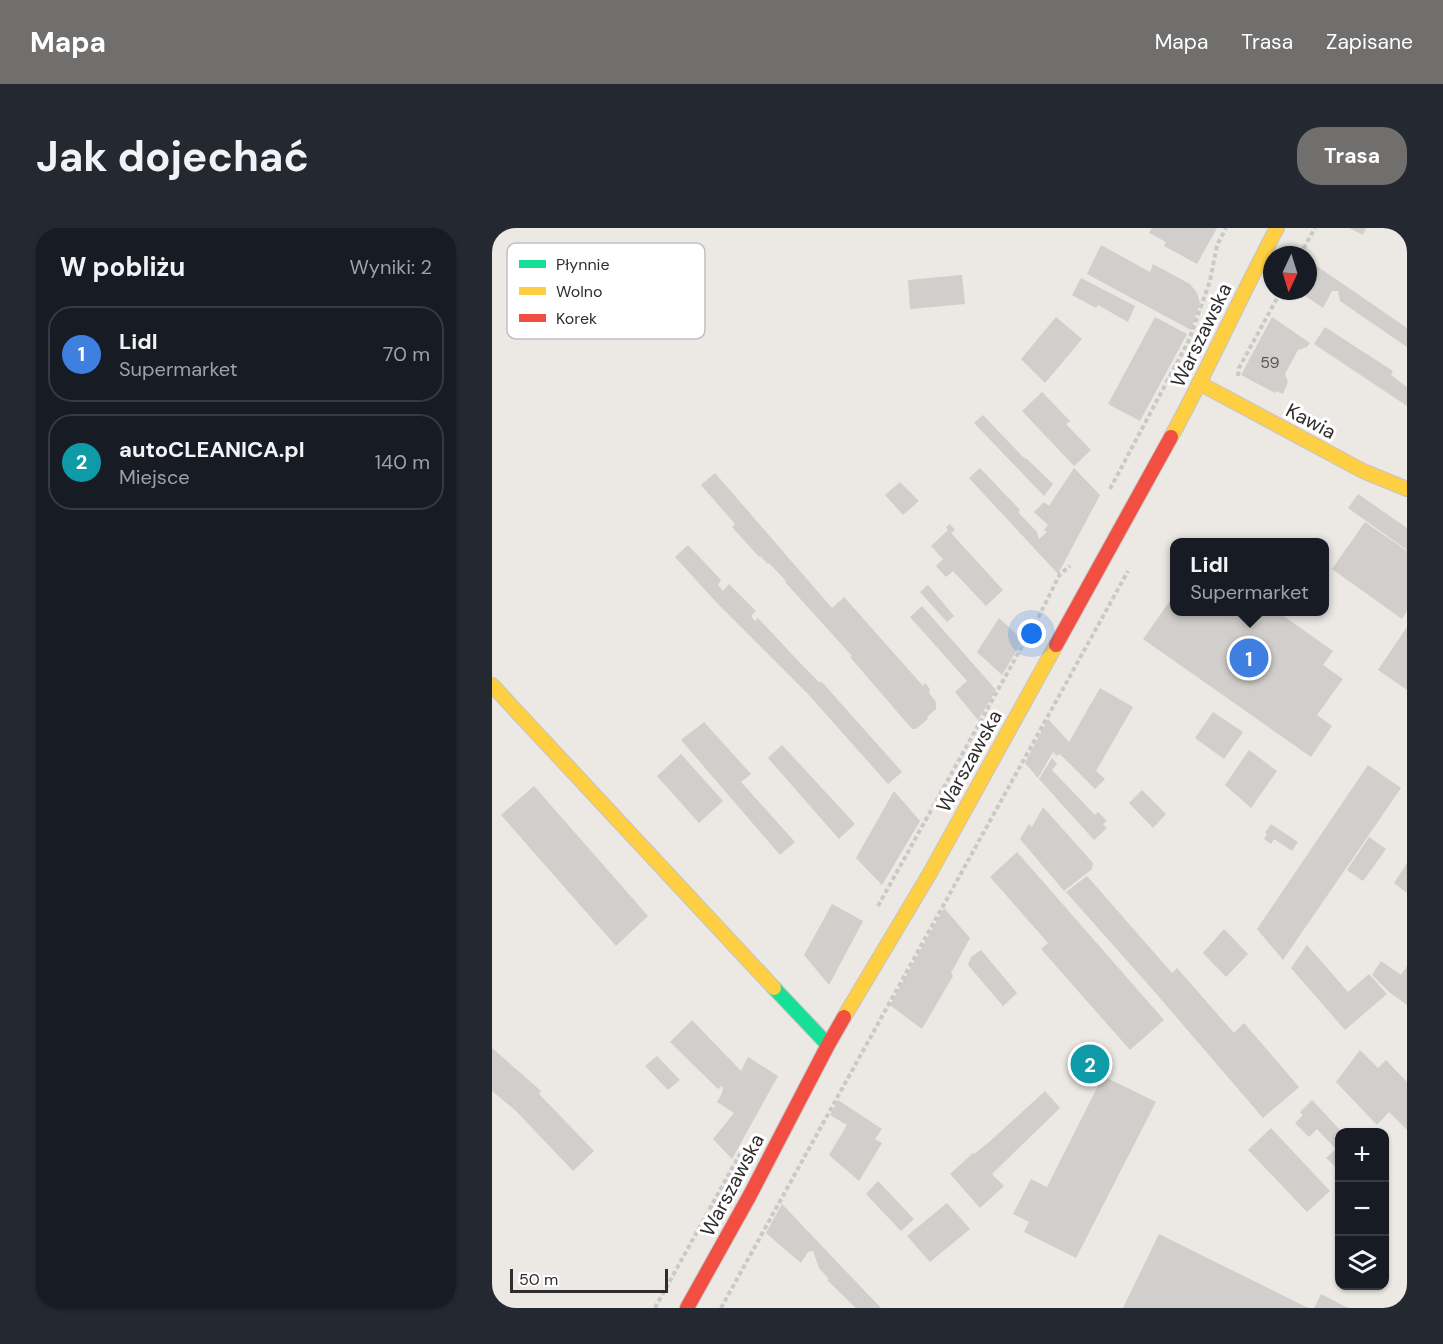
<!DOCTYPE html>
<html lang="pl">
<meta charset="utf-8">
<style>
body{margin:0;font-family:"DM Sans",sans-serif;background:#242831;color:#f1f3f6}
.controls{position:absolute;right:18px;bottom:18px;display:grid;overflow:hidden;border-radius:12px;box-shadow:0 2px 4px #0004}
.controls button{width:54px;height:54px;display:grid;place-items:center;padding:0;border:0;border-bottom:2px solid #363941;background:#171b24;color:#f1f3f6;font:30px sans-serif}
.compass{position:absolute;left:771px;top:18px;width:54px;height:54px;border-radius:50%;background:#171b24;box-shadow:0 2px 4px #0004;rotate:184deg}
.scale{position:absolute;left:18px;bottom:15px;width:158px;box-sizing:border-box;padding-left:6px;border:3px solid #2e2e2e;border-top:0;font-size:16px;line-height:21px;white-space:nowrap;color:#2e2e2e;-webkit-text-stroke:4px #fff;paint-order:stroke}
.you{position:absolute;left:540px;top:406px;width:21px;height:21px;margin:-15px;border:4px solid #fff;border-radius:50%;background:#1a73e8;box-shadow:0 0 0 9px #1a73e833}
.badge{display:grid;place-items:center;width:39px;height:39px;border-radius:50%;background:#706f6e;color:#fff;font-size:20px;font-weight:700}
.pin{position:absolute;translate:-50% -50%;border:3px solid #fff;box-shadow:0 2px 6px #0006}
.popup{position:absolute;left:678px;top:310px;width:159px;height:78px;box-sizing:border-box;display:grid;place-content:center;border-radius:12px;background:#171b24;filter:drop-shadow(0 2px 4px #0005);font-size:20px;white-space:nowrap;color:#9ea1a6}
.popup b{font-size:22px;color:#f1f3f6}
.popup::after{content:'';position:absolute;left:50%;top:100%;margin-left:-12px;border:12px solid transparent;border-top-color:#171b24}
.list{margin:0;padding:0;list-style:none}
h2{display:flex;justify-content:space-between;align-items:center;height:78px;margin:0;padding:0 24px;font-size:26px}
h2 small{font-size:20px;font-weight:400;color:#9ea1a6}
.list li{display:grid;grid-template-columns:39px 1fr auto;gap:18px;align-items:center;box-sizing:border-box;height:96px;margin:0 12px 12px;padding:0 12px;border:2px solid #363941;border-radius:24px}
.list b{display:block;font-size:22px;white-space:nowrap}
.list p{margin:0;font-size:20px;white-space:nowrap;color:#9ea1a6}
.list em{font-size:20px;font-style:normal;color:#9ea1a6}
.icon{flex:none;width:33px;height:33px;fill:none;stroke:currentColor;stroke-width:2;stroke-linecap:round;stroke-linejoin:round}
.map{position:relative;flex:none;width:915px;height:1080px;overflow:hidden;border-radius:24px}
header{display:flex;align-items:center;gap:36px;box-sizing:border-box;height:84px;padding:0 30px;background:#706f6e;color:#fff}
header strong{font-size:28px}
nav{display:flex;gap:33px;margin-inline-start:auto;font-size:21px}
.intro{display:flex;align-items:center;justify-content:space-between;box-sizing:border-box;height:144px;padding:0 36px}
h1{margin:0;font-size:42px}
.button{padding:15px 27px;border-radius:24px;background:#706f6e;color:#fff;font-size:21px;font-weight:700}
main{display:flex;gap:36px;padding:0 36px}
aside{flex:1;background:#171b24;border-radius:24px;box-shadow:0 2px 4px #0004}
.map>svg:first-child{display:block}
</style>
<header>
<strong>Mapa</strong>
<nav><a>Mapa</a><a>Trasa</a><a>Zapisane</a></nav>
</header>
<div class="intro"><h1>Jak dojechać</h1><a class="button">Trasa</a></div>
<main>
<aside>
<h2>W pobliżu<small>Wyniki: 2</small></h2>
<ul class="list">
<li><span class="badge" style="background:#3f7fe0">1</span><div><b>Lidl</b><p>Supermarket</p></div><em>70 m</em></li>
<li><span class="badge" style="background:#0f9aa8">2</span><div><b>autoCLEANICA.pl</b><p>Miejsce</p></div><em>140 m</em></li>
</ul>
</aside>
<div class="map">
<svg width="915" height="1080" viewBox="0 0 915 1080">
<rect width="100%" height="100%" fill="#ece8e4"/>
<g fill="#d1cecb">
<polygon points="660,0 725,0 705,36 672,18 674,14 657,5"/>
<polygon points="857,0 874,0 871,7"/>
<polygon points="609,17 658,44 661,36 698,56 705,65 708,75 699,102 595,46"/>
<polygon points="816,32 915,100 915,119 848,73 846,63 840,63 831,80 806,63 816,63"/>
<polygon points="470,47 473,76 418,81 416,52"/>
<polygon points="589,50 643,78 636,94 606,77 604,80 580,67"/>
<polygon points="564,89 590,111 553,155 529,131"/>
<polygon points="663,89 695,106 648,193 616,176"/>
<polygon points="780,89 818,115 815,119 806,122 793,146 796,154 791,166 784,163 783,165 749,147"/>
<polygon points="833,99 901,143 899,147 915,159 915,178 822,116"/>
<polygon points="550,164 578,193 574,196 599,222 582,238 530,183"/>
<polygon points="491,187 532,230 535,231 561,256 552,268 482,195"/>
<polygon points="488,240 528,282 526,284 545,304 547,311 555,304 552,302 556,297 542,284 552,274 557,278 582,240 608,267 566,346 477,250"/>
<polygon points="223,245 340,380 352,369 431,458 433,455 438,461 437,465 444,474 444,481 435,489 436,491 424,501 420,501 358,429 360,428 293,354 294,353 277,335 276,336 268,328 267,329 240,299 243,296 209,257"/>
<polygon points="408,254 427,273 411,287 393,267"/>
<polygon points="866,266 915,300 915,322 856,280"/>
<polygon points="873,294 915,323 915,383 910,391 840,341"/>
<polygon points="458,296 463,302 459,305 511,362 494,378 461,343 454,349 444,338 451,331 439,318 456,302 454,299"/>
<polygon points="196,317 229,352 226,357 231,363 237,356 264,383 259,388 263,393 266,390 311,438 328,455 329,453 410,544 396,556 315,465 225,375 183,329"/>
<polygon points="436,357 462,388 455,394 428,364"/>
<polygon points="682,367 682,384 786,384 841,423 831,437 851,451 825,487 840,498 819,529 651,411"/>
<polygon points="430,378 504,462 486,492 463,464 475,453 418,389"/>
<polygon points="507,390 531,412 510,447 485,424"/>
<polygon points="915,399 915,462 886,442"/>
<polygon points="608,460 641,479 604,543 613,551 603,561 568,526 565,528 561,524 546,550 533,535 556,491 577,514"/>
<polygon points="721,484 751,504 732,531 703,510"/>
<polygon points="212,494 259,546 249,554 303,614 288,627 189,512"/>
<polygon points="290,517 363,596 347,611 276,530"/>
<polygon points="757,522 785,543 759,580 733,557"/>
<polygon points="189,526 231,573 207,595 165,548"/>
<polygon points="560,530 565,536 560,542 603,587 606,584 615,593 611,596 615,600 602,612 547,551"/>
<polygon points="876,537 909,560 791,732 765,701"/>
<polygon points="42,558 156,688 124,718 9,587"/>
<polygon points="650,562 674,586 661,600 637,575"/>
<polygon points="402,563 428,593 390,657 364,630"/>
<polygon points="551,579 601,635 600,641 572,663 528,611 537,596 540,599"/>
<polygon points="779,596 806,614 800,623 782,611 779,616 772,611 775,606 773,605"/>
<polygon points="877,609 894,621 871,653 855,642"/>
<polygon points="525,624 672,792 638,822 549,721 556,715 498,649"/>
<polygon points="915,635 915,665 902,655"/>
<polygon points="595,648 680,745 685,740 742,805 752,795 807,859 771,890 661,762 574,664"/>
<polygon points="340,676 371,693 337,757 312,727"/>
<polygon points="452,680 478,710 459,745 461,748 430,801 398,777"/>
<polygon points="732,701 756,726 734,749 711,725"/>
<polygon points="815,717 856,764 877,746 895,766 853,802 799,740"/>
<polygon points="489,722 525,765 511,778 476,737 479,729"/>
<polygon points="889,733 909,747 915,738 915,777 897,764 880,747"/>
<polygon points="200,792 249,843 256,829 286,848 240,931 221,911 242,885 225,874 230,865 231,859 230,858 226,861 178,814"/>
<polygon points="591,814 616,843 602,855 578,826"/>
<polygon points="0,820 49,863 47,866 102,923 81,943 24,883 0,863"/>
<polygon points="868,822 886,840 894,832 915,854 915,902 897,884 885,897 844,854"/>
<polygon points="165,828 188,852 176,862 153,838"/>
<polygon points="611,848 664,874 584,1030 532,1004 537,994 521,986 539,951 555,959"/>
<polygon points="553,863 568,880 500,946 512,958 488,980 458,946 481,925 482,926 496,915"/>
<polygon points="346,872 390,901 383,911 390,915 367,953 337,927 355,897 338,887"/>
<polygon points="820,872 850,904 848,904 848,943 834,930 844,921 825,901 817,909 803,895 811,887 808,884"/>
<polygon points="779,900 838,963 815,984 756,922"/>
<polygon points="386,953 422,991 409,1003 374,966"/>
<polygon points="455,975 478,1001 438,1034 415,1008"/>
<polygon points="290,976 344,1033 389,1080 364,1080 335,1052 337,1051 327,1040 321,1023 316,1024 309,1035 274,1005"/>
<polygon points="667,1006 806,1075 817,1080 631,1080"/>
<polygon points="829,1066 852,1078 857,1080 822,1080"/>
</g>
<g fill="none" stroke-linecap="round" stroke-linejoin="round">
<g stroke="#c5c4c5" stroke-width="16">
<polyline id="fast" points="282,760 336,817"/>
</g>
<g stroke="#c5c4c5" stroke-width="16">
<g id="slow">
<polyline points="707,155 871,243 915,261"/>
<path d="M679 209C717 140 748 69 785 0"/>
<polyline points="0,457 282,760"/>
<polyline points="352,789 438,645 564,417"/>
</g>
</g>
<g stroke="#c5c4c5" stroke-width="16">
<g id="jam">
<polyline points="564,417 679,209"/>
<polyline points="195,1080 258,967 336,817 352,789"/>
</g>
</g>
<g stroke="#c9c9c8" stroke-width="4" stroke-dasharray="4.5 3" stroke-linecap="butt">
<polyline points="808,27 823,0"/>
<polyline points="746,148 747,140 789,63"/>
<polyline points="618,261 697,112 718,53 725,17 734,0"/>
<polyline points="386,678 548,386 568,346 578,338"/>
<polyline points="163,1080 248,926"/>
<polyline points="229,1080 636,343"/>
</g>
<use href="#fast" stroke="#16e098" stroke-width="14"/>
<use href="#slow" stroke="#ffcf43" stroke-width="14"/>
<use href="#jam" stroke="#f24e42" stroke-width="14"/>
</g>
<g text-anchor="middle" stroke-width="6" stroke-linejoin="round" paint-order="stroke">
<g font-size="16" fill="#585857">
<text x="778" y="140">59</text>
</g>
<g font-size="20" fill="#2e2e2e" stroke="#fff">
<text transform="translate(709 107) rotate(-64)" y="7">Warszawska</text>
<text transform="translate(819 193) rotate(28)" y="7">Kawia</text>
<text transform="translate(477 533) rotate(-61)" y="7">Warszawska</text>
<text transform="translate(240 957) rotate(-62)" y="7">Warszawska</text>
</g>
</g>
<rect x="15" y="15" width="198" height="96" rx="9" fill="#fff" stroke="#c0c0c0" stroke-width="1.5"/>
<rect x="27" y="32" width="27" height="8" fill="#16e098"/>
<rect x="27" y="59" width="27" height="8" fill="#ffcf43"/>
<rect x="27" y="86" width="27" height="8" fill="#f24e42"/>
<g font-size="16" fill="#2e2e2e">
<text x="64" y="42">Płynnie</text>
<text x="64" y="69">Wolno</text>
<text x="64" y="96">Korek</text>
</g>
</svg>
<div class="controls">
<button>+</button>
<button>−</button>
<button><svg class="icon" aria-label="layers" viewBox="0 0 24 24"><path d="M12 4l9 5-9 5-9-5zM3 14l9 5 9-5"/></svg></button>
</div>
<svg class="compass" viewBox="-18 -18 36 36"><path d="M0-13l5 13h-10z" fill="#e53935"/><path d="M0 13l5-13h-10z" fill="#9ea1a6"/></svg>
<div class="scale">50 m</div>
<div class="you"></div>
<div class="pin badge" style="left:757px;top:430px;background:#3f7fe0">1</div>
<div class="popup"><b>Lidl</b>Supermarket</div>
<div class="pin badge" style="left:598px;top:836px;background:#0f9aa8">2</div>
</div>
</main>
